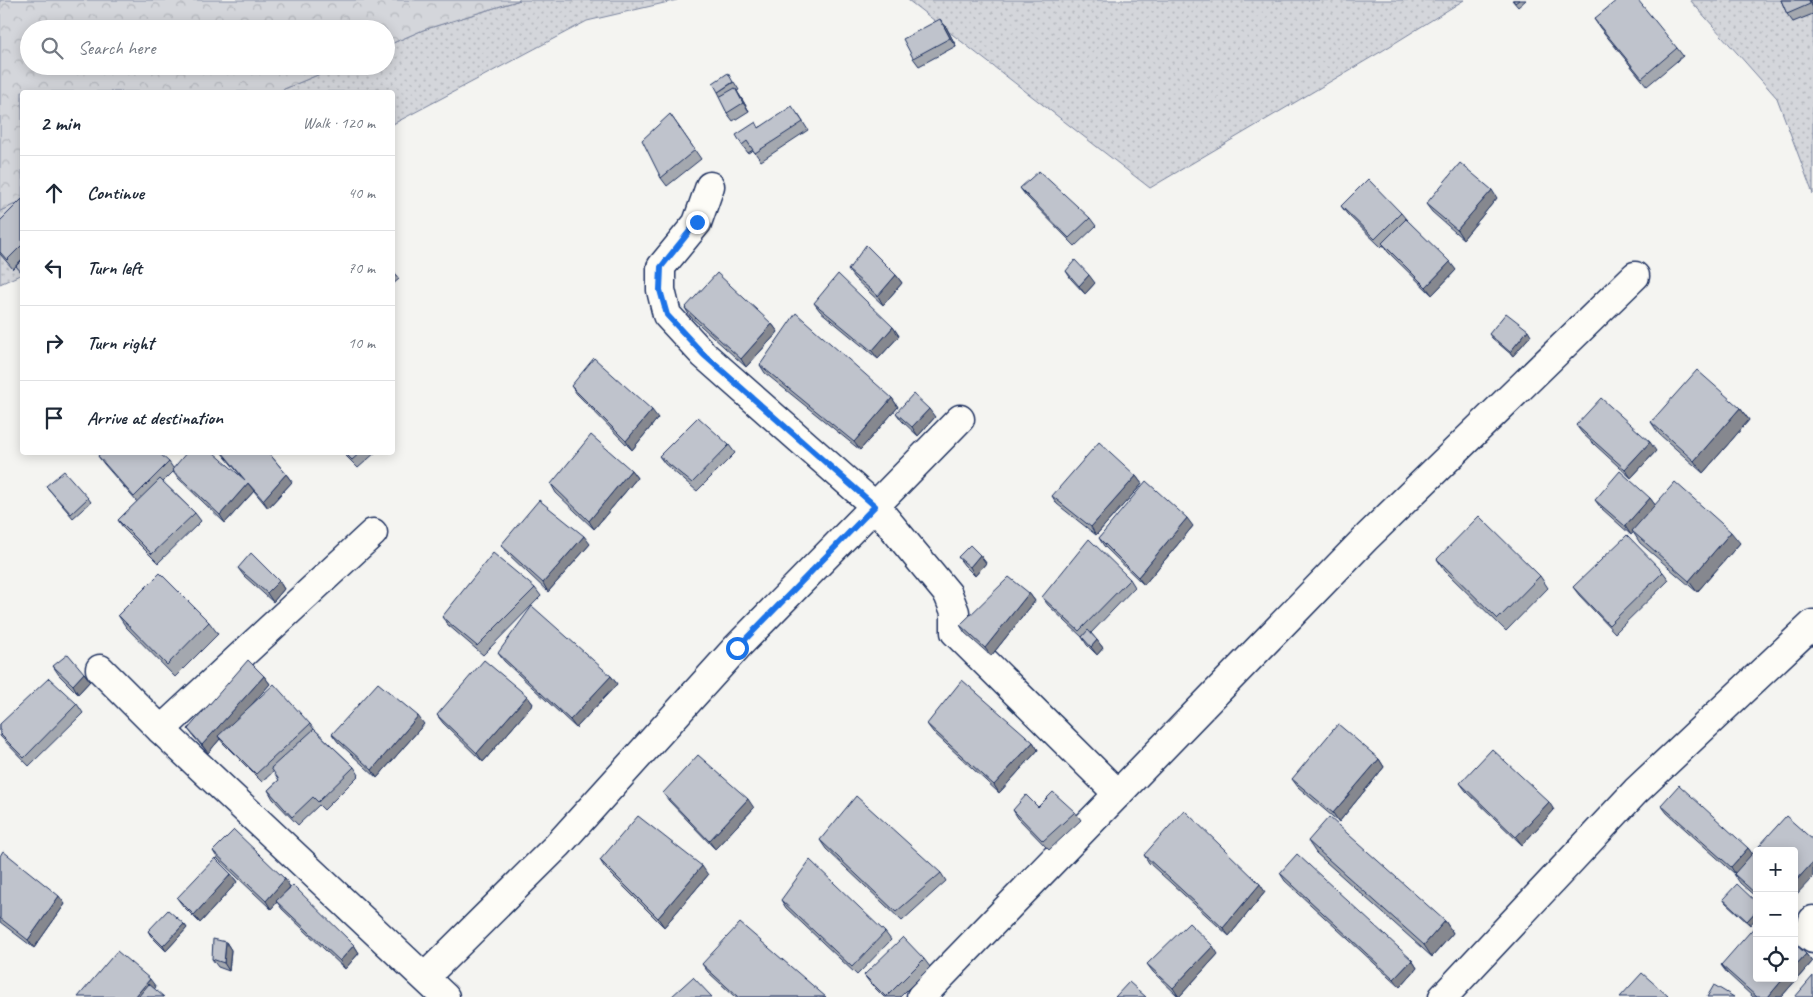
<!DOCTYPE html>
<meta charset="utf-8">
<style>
body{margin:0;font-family:Caveat,sans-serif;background:#f2f2f3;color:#1f2937}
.controls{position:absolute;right:15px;bottom:15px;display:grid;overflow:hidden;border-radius:5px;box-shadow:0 2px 12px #0003}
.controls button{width:45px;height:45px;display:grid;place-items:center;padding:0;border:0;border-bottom:1px solid #e0e1e3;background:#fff;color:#1f2937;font:25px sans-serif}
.stop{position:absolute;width:15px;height:15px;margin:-11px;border:4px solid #1a73e8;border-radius:50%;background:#fff}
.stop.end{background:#1a73e8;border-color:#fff;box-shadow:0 1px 5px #0008}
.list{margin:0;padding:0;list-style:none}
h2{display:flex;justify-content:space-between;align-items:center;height:65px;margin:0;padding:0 20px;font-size:21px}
h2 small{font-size:16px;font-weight:400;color:#747a83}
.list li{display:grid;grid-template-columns:32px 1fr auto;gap:15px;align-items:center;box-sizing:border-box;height:75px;padding:0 20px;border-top:1px solid #e0e1e3}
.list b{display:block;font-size:19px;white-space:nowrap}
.list em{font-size:16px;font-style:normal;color:#747a83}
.icon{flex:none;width:28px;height:28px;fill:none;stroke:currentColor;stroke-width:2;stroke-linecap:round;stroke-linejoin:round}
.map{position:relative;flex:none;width:1813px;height:997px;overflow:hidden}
.search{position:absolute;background:#fff;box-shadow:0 2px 12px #0003;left:20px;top:20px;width:375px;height:55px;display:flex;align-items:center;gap:12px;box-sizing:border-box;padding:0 18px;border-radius:28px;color:#747a83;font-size:19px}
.panel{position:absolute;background:#fff;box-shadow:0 2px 12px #0003;left:20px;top:90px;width:375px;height:365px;border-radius:5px}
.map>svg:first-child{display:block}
</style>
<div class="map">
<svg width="1813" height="997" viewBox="0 0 1813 997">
<defs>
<pattern id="grass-dots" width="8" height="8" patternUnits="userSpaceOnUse" patternTransform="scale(1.25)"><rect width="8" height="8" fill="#d4d6db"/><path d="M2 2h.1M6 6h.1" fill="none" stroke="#b5b8be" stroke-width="1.8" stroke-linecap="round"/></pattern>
<pattern id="forest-crowns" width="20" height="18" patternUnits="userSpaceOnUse" patternTransform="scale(1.25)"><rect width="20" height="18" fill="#d4d6db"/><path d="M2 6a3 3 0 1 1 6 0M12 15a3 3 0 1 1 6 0" fill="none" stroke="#b5b8be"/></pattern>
</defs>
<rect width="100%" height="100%" fill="#f4f4f1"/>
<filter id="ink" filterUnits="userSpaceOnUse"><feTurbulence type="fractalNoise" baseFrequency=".02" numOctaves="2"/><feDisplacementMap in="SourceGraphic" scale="10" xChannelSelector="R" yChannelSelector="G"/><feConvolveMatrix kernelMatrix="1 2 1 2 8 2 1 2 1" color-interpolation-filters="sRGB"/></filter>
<g filter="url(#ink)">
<g fill="url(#grass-dots)" stroke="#78829c">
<polygon points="520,0 677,0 587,21 393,124 392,92 277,92 339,66 386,66 386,46 423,30"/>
<polygon points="908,0 1464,0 1382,51 1150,188"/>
<polygon points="1690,0 1813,0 1813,194 1777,98"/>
<polygon points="22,201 22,274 0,284 0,211"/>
</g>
<polygon fill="url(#forest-crowns)" stroke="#78829c" points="0,0 520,0 423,30 386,46 386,29 29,29 29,66 339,66 277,92 22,92 22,201 0,211"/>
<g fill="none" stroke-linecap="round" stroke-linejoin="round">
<g stroke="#1b2f5e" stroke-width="31">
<g id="minor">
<polyline points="960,419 875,506 948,594 955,612 955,632 1118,794"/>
<polyline points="100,669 161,730 445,997"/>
<polyline points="161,730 373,533"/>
<polyline points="1813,920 1809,936 1813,939"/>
<polyline points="425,977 558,845 737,647 875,506 704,355 667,315 661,290 661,267 697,223 710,186"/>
<polyline points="921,997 1365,539 1635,276"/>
<polyline points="1443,997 1636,791 1813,624"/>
</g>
</g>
<use href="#minor" stroke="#fdfcf7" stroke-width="28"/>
</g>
<g fill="#a4a8af" stroke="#1b2f5e">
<polygon points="1512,0 1526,0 1518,7"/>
<polygon points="1781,0 1811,0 1813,5 1813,14 1793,22 1787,14"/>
<polygon points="1594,19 1677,48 1683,56 1647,86 1600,28"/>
<polygon points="946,27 956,46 919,66 913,58"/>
<polygon points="734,82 739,90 737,91 749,111 733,121 727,113 720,96 718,92"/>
<polygon points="670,114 701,159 667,186 661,178"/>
<polygon points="798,114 808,130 761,161 753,150 748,153 742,145 760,127"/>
<polygon points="1020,188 1090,218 1096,226 1075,246 1026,196"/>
<polygon points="1497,198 1463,239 1432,212 1426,204"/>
<polygon points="22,199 22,259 13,269 0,254 0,221"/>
<polygon points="1341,206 1401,213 1406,219 1456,270 1432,295 1388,252 1383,245 1381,247 1347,214"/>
<polygon points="392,270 399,279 392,285"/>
<polygon points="848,270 896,275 902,283 883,305 854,278"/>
<polygon points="1066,271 1095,283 1085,294 1071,279"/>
<polygon points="814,303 893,327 899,336 878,359 820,311"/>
<polygon points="685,308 772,324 778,332 746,367 690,316"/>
<polygon points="1489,334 1531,335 1513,356 1492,338"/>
<polygon points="760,365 892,398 898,407 860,450 765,373"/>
<polygon points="571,386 658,418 632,450 577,394"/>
<polygon points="1740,408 1749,420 1703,473 1659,434 1651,422"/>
<polygon points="896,413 935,417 918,436 902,421"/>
<polygon points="1576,425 1656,451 1631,478 1582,433"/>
<polygon points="729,445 735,453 697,491 665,464 659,456"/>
<polygon points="221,452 268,452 286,474 292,482 268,508 254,491 225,523 178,478 173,472 163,482 195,513 201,521 158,563 124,529 118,520 137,502 104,464 98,456 169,462 173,468 241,476"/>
<polygon points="342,452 376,452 358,468"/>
<polygon points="631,470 637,478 594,529 556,493 551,484"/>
<polygon points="1136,476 1142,484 1096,535 1057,504 1052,496"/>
<polygon points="46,486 88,498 91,502 73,518"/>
<polygon points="1650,498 1655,505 1740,543 1697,592 1640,543 1633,532 1631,535 1601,508 1595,500"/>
<polygon points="1193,526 1144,585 1104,546 1099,538"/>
<polygon points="590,544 548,592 507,553 501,545"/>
<polygon points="980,555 986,563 975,576 964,565 958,557"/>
<polygon points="1437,559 1540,576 1548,588 1506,631 1445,571"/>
<polygon points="238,568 279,581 284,589 273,602 244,576"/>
<polygon points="1663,572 1669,580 1615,633 1579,595 1573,587"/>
<polygon points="1130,579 1135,587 1091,633 1103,648 1097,655 1087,645 1082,637 1048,605 1042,597"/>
<polygon points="535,588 541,596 483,655 448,625 442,617"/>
<polygon points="1029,593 1035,601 991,656 965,633 960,625"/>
<polygon points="118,615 209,622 218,634 175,677 126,627"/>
<polygon points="498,653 611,676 617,684 576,728 504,661"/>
<polygon points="53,666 84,673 90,681 78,694 59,675"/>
<polygon points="264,676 270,684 247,709 310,724 314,729 354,767 359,775 324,810 319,805 298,825 273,799 268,790 279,780 274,771 262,782 224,744 220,739 208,753 194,737 188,729"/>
<polygon points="527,696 533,704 483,762 443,723 437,715"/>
<polygon points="77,704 83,713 29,766 0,736 0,724"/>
<polygon points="424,724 377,778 338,742 332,734"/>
<polygon points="927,724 1033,742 1038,750 999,793 933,732"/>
<polygon points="1379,759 1384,767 1339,822 1298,787 1292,779"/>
<polygon points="1460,783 1554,810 1522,845 1466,791"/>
<polygon points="663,793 754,808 715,849 669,801"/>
<polygon points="1661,805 1748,848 1752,854 1757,851 1757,898 1740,883 1734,874 1735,874 1667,813"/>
<polygon points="1038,807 1075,812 1081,820 1049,850 1018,818 1013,810"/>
<polygon points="820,840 941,873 946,881 902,921 826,849"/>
<polygon points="1308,841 1445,921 1453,933 1432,957 1316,853"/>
<polygon points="213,851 285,879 290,887 354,945 359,953 345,969 282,909 277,902 271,909 218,859"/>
<polygon points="1144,855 1265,892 1229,936 1149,863"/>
<polygon points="0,856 65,904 34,948 0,922"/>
<polygon points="600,860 708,875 664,927 605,868"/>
<polygon points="1280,873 1412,960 1417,968 1400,987 1285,881"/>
<polygon points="231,874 237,882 200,923 183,906 177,898"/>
<polygon points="1723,899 1757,903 1750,925 1726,903"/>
<polygon points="781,900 885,932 891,940 857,975 786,908"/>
<polygon points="184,924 187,928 166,951 151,936 148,931"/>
<polygon points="226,942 231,950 229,971 218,967 212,959"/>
<polygon points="1218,954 1179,997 1153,972 1147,964"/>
<polygon points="1806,954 1812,962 1781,997 1753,997 1727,973 1721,965"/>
<polygon points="924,959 930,967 900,997 884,997 870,983 864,975"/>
<polygon points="702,964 826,997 735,997 708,972"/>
</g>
<g fill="#86888f" stroke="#1b2f5e">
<polygon points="1809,0 1811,0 1813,5 1813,8"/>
<polygon points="940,19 946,27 956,46 950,38"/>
<polygon points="735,88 740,96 749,111 743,103"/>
<polygon points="1492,190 1497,198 1463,239 1457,230"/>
<polygon points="1450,262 1456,270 1432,295 1426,287"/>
<polygon points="896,275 902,283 883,305 878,296"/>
<polygon points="1089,275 1095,283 1085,294 1079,286"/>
<polygon points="772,324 778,332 746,367 741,359"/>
<polygon points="893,327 899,336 878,359 872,351"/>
<polygon points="1528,330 1531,335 1513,356 1510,352"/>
<polygon points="892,398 898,407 860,450 854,442"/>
<polygon points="1740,408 1749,420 1703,473 1694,461"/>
<polygon points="929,409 935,417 918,436 912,427"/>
<polygon points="652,410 658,418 632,450 626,441"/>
<polygon points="1650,442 1656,451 1631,478 1625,469"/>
<polygon points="631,470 637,478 594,529 589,521"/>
<polygon points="286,474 292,482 268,508 263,500"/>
<polygon points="1136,476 1142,484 1096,535 1091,527"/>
<polygon points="248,483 254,491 225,523 220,515"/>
<polygon points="1650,498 1656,506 1631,535 1625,526"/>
<polygon points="1187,518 1193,526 1144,585 1138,577"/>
<polygon points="1731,532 1740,543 1697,592 1689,581"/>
<polygon points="584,536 590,544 548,592 543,583"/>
<polygon points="980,555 986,563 975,576 970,567"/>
<polygon points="279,581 284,589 273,602 267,593"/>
<polygon points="1029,593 1035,601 991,656 985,648"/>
<polygon points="1097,640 1103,648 1097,655 1091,647"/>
<polygon points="84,673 90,681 78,694 73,685"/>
<polygon points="264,676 270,684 221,739 218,736 220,739 208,753 202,745"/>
<polygon points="611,676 617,684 576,728 570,720"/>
<polygon points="527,696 533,704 483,762 477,753"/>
<polygon points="418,716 424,724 377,778 372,770"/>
<polygon points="1033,742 1038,750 999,793 994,785"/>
<polygon points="1379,759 1384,767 1339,822 1333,813"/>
<polygon points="748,799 754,808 715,849 709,841"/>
<polygon points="1549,802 1554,810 1522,845 1516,837"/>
<polygon points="1748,848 1754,856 1736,875 1731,867"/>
<polygon points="1813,862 1813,877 1794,897 1794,883"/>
<polygon points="702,866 708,875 664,927 658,918"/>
<polygon points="231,874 237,882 200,923 194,915"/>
<polygon points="285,879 290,887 271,909 266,901"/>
<polygon points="1260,884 1265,892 1229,936 1223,928"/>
<polygon points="59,896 65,904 34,948 28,940"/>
<polygon points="1757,910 1757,917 1750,925 1747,921"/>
<polygon points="1445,921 1453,933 1432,957 1424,945"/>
<polygon points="184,924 187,928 166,951 163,946"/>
<polygon points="226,942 231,950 229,971 224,963"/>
<polygon points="354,945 359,953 345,969 340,961"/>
<polygon points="1213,946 1218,954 1179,997 1173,988"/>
<polygon points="1806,954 1812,962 1781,997 1768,997 1784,978 1794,978 1794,967"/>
<polygon points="1412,960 1417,968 1400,987 1394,979"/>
<polygon points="150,979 156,987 148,997 135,997"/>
</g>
<g fill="#bfc3cc" stroke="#1b2f5e">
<polygon points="1513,0 1519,0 1515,3"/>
<polygon points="1617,0 1638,0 1677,48 1642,78 1594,19"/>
<polygon points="1781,0 1809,0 1810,4 1787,14"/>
<polygon points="940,19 950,38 913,58 903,39"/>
<polygon points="728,73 733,82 718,92 713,83"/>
<polygon points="735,88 743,103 727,113 719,97"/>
<polygon points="792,106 803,122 755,153 747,141 742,145 736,135 756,122 759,128"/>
<polygon points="670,114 695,150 661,178 642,140"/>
<polygon points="1460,163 1492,190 1457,230 1426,204"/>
<polygon points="1039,171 1090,218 1069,238 1020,188"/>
<polygon points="1368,179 1401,213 1375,239 1341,206"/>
<polygon points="22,199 22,245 7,260 0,252 0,221"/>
<polygon points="1406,219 1450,262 1426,287 1382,243"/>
<polygon points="866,245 896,275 878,296 848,270"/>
<polygon points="22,260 22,273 16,266"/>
<polygon points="1075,260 1089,275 1079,286 1066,271"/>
<polygon points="717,273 772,324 741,359 685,308"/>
<polygon points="838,274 893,327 872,351 814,303"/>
<polygon points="796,313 892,398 854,442 760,365"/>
<polygon points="1506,313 1528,330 1510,352 1489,334"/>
<polygon points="594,358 652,410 626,441 571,386"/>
<polygon points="1697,370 1740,408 1694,461 1651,422"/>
<polygon points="913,394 929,409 912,427 896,413"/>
<polygon points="1601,398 1650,442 1625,469 1576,425"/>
<polygon points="698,417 729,445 692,483 659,456"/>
<polygon points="591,435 631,470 589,521 551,484"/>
<polygon points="1099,442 1136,476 1091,527 1052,496"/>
<polygon points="101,452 158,452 169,462 134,497 98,456"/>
<polygon points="187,452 213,452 245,480 222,452 268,452 286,474 263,500 248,483 220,515 172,470"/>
<polygon points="344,452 361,452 352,460"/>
<polygon points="64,471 88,498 71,514 46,486"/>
<polygon points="1620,471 1650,498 1625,526 1595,500"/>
<polygon points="160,479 195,513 152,554 118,520"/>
<polygon points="1146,481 1187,518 1138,577 1099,538"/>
<polygon points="1675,482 1731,532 1689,581 1632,531"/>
<polygon points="539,500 584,536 543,583 501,545"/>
<polygon points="1479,516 1540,576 1498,619 1437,559"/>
<polygon points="1627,535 1663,572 1609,625 1573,587"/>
<polygon points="1089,539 1130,579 1079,631 1042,597"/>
<polygon points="970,545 980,555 970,567 958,557"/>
<polygon points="251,553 279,581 267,593 238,568"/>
<polygon points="493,553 535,588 477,646 442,617"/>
<polygon points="160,573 209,622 167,665 118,615"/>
<polygon points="1009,577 1029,593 985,648 960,625"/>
<polygon points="532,606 611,676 570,720 498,653"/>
<polygon points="1088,630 1097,640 1091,647 1082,637"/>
<polygon points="68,654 84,673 73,685 53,666"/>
<polygon points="248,660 264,676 202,745 188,729"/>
<polygon points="484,660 527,696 477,753 437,715"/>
<polygon points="49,678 77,704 24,758 0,734 0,724"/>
<polygon points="962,680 1033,742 994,785 927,724"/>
<polygon points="378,683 418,716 372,770 332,734"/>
<polygon points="274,684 310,724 256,774 218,736"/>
<polygon points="1338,724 1379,759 1333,813 1292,779"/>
<polygon points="314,729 354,767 318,802 313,797 292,817 268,790 279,780 271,768"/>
<polygon points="1492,749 1549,802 1516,837 1460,783"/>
<polygon points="698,755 748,799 709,841 663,793"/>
<polygon points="1679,785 1748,848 1731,867 1661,805"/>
<polygon points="1053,792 1075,812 1043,841 1013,810 1026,795 1038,807"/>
<polygon points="856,796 941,873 896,912 820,840"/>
<polygon points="1184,810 1260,884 1223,928 1144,855"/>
<polygon points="638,816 702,866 658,918 600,860"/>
<polygon points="1786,816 1813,840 1813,862 1794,883 1794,851 1757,851 1757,895 1734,874"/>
<polygon points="1329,817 1445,921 1424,945 1308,841"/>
<polygon points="234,830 285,879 266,901 213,851"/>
<polygon points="3,851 59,896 28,940 0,918 0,856"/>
<polygon points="1297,854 1412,960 1394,979 1280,873"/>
<polygon points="215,858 231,874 194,915 177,898"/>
<polygon points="810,860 885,932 852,967 781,900"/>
<polygon points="1737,884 1757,903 1757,910 1747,921 1723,899"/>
<polygon points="293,885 354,945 340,961 276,901"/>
<polygon points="168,910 184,924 163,946 148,931"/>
<polygon points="740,923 826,997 738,997 702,964"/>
<polygon points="1189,923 1213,946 1173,988 1147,964"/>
<polygon points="1757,924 1757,978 1784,978 1768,997 1757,997 1721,965"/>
<polygon points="903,937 924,959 886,997 864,975"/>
<polygon points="213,939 226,942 224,963 212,959"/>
<polygon points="1794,943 1806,954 1794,967"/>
<polygon points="117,951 150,979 135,997 78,997"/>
<polygon points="1642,973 1668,996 1667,997 1620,997"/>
<polygon points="1813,976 1813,997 1795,997"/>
<polygon points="693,977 712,997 671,997"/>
<polygon points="1129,982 1146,997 1115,997"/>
<polygon points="149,984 164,997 138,997"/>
<polygon points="1714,985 1734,997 1707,997"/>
</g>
</g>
<g fill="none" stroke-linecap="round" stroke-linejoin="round" filter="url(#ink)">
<polyline stroke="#1a73e8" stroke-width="6" points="697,222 661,267 660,290 667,315 704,355 875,506 737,648"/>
</g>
</svg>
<div class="controls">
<button>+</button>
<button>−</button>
<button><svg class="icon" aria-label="locate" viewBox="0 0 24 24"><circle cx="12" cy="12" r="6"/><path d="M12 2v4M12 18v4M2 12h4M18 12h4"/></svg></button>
</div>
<div class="stop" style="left:737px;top:648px"></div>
<div class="stop end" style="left:697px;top:222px"></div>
<div class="search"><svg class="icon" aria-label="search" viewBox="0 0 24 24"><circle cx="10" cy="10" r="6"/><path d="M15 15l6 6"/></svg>Search here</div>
<section class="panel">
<h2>2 min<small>Walk · 120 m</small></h2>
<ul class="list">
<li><svg class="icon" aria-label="ahead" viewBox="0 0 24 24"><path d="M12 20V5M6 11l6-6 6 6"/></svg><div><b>Continue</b></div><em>40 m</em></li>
<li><svg class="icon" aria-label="left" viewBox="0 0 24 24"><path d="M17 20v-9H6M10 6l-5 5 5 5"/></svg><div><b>Turn left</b></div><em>70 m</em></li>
<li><svg class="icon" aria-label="right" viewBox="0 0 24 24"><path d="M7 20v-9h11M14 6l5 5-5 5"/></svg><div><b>Turn right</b></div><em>10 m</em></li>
<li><svg class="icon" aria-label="arrive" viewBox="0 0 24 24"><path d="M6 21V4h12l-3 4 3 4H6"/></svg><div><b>Arrive at destination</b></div></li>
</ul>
</section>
</div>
